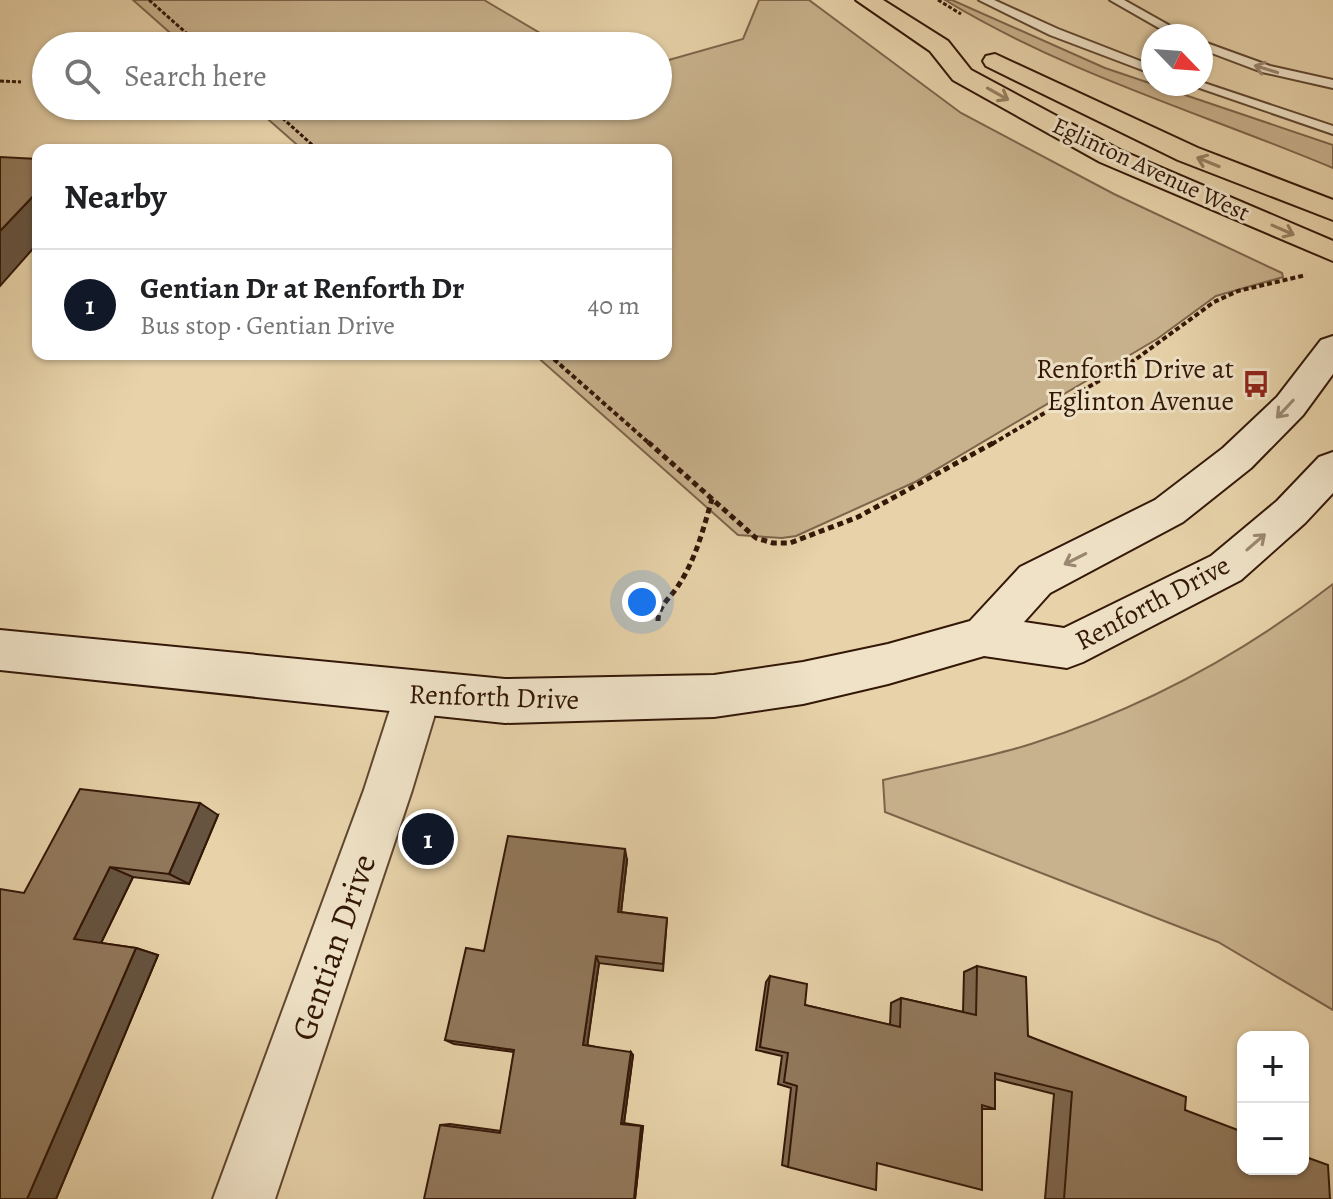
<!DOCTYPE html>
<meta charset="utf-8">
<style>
body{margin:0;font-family:Alegreya,serif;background:#f2f2f2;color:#202124}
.controls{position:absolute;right:24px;bottom:24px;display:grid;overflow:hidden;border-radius:16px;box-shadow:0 2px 6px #0004}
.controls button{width:72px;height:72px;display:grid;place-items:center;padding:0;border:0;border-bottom:2px solid #e0e0e0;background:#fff;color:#202124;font:40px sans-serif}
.compass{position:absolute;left:1141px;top:24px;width:72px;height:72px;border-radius:50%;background:#fff;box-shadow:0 2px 6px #0004;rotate:115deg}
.you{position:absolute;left:642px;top:602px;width:28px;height:28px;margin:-20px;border:6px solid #fff;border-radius:50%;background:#1a73e8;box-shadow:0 0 0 12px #1a73e833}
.badge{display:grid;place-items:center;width:52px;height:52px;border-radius:50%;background:#111827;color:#fff;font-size:26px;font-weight:700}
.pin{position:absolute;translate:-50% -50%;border:4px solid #fff;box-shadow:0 2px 8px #0006}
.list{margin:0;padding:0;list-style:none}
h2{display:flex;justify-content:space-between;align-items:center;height:104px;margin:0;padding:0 32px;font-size:34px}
h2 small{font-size:26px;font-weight:400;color:#757577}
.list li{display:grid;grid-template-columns:52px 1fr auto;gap:24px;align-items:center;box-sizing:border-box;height:112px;padding:0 32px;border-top:2px solid #e0e0e0}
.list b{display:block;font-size:30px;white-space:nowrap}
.list p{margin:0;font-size:26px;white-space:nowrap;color:#757577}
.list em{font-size:26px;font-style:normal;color:#757577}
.icon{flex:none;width:44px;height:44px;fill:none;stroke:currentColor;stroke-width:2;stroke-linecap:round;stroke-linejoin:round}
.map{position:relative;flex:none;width:1333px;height:1199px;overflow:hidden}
.search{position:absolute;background:#fff;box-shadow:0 2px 6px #0004;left:32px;top:32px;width:640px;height:88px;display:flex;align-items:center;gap:20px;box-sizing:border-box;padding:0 28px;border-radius:44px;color:#757577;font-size:30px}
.panel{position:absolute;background:#fff;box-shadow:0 2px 6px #0004;left:32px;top:144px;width:640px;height:216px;border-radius:16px}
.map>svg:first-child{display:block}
</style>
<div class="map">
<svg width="1333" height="1199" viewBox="0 0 1333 1199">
<rect width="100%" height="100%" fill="#e7d2a9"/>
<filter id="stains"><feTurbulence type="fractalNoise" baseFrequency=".0025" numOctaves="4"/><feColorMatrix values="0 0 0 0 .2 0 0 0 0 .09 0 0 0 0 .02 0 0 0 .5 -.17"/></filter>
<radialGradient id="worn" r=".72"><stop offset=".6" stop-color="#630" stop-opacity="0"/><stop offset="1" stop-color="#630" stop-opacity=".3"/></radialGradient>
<g fill="#c8b28d" stroke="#7e644a" stroke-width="2">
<polygon points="133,0 484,0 562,46 185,46"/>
<polygon points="759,0 809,0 961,113 1114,194 1282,273 1283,277 1216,296 1157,339 915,482 796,536 782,538 738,535 534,354 666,354 666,150 303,150 253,106 658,106 658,63 743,39"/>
<path d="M945 0H952L1105 68 1333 145V168C1202 113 1067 74 945 0Z"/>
<path d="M1333 584V1010L1218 942 885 812 883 780C932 768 983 759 1031 744 1140 709 1243 654 1333 584Z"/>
</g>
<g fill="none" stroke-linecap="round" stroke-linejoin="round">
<g stroke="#604630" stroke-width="4">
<g id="lane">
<polygon points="979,0 994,0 1058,29 1153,66 1153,74 1050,35"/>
<polygon points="1110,0 1124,0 1188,36 1173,36"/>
<polygon points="1201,41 1270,66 1333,80 1333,88 1262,72 1201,49"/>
<polygon points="1201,82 1333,126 1333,134 1188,84"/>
</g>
</g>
<g stroke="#604630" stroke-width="4">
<polygon id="street" points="418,674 434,680 441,694 412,790 275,1199 213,1199 364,790 395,694 402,680"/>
</g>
<g stroke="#331707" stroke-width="4">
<polygon id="secondary" points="1333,336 1333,374 1303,415 1251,468 1183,522 1050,593 1024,622 1064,628 1211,556 1277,501 1319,457 1333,452 1333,493 1305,523 1241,580 1083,662 1067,668 984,656 888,684 803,704 714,717 505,723 0,670 0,630 505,679 714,675 803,662 888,644 970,621 1020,567 1155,500 1223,448 1277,397 1321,340"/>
</g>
<g stroke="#331707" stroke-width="4">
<g id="primary">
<polygon points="856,0 883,0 948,41 971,70 1120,150 1333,241 1333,261 1100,162 953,80 930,51"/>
<polygon points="995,54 1198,148 1333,200 1333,220 1178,160 986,66 983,61 986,56"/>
</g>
</g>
<g stroke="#331707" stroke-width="3" stroke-dasharray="4 2" stroke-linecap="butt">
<polyline points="149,0 201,46"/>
<polyline points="938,0 961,14"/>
<polyline points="0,81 21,82"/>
<polyline points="269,106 318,150"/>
</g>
<g stroke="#331707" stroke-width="4" stroke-dasharray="5 3" stroke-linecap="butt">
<polyline points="548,354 650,444"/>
<polyline points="992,444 1136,359 1214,302 1238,291 1306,275"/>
</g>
<g stroke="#331707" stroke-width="5" stroke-dasharray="6 4" stroke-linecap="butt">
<polyline points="648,442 756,538 773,543 790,543 858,517 995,442"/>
<path d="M658 621C658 607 668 600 676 589 695 562 703 530 712 499"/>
</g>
<use href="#lane" fill="#efe2c7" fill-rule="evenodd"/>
<use href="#street" fill="#efe2c7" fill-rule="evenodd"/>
<use href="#secondary" fill="#efe2c7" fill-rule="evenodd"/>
<use href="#primary" fill="#e7d2a9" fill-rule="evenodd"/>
</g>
<g fill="#7d674e" stroke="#331707" stroke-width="2">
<polygon points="218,815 189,884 133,877 101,943 136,948 158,955 56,1199 0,1199 24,893"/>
<polygon points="627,860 621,912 667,918 663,971 599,963 587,1045 633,1055 624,1123 643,1126 635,1199 440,1125 450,1124 501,1131 514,1052 454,1044 445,1040 484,951"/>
<polygon points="977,966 1028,1036 1185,1110 1330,1199 1045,1199 1054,1094 995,1079 995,1109 982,1109 877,1163 788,1167 782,1165 791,1088 778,1084 782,1056 756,1050 766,982 770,976 805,1005 890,1025 891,1003 901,998 963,1012 964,972"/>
</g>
<g fill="#665440" stroke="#331707" stroke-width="2">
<polygon points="38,191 38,243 0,286 0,231"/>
<polygon points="200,803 218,815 189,884 169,874"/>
<polygon points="625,849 627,860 620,921 618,912"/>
<polygon points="110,867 133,877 99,947 74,939"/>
<polygon points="136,948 158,955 56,1199 27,1199"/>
<polygon points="596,956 599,963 587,1048 583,1045"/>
<polygon points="631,1052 633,1055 624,1123 621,1124"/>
<polygon points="641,1126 643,1126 635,1199 634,1199"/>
</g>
<g fill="#91785b" stroke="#331707" stroke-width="2">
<polygon points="0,157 38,159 38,191 0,231"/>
<polygon points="80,789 200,803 169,874 110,867 74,939 136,948 27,1199 0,1199 0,889 24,893"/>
<polygon points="508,836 625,849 618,912 667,918 663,964 596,956 583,1045 631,1052 621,1124 641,1126 634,1199 424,1199 440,1125 500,1133 514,1050 445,1040 466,948 484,951"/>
<polygon points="977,966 1026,977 1028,1036 1186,1097 1185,1110 1243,1132 1243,1169 1303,1169 1303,1156 1328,1165 1330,1199 1064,1199 1072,1092 995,1073 995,1109 982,1105 982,1190 877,1163 876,1190 788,1167 797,1086 784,1082 788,1053 760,1047 770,976 807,984 805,1005 900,1027 901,998 976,1015"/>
</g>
<defs><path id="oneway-shaft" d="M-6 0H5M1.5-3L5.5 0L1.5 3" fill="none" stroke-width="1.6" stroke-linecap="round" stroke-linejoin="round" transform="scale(2)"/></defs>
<g stroke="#9a8771">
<use href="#oneway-shaft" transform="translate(1266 69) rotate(-163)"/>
<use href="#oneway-shaft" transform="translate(1285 409) rotate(133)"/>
<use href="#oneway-shaft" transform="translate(1256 542) rotate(-41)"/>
<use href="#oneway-shaft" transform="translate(1075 559) rotate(153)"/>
</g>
<g stroke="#967e60">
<use href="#oneway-shaft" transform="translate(998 94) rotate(29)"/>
<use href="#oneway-shaft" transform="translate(1208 162) rotate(-158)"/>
<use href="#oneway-shaft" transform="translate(1283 230) rotate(24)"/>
</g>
<defs>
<g id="bus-bare" transform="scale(2.16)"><path d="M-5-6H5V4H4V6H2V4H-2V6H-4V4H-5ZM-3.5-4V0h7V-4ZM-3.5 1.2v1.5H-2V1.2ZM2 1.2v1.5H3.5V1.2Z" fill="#8f2418" stroke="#efe2c7" stroke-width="2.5" paint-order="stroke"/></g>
</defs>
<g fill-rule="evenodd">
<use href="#bus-bare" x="1256" y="384"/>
</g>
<g text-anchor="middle" stroke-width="6" stroke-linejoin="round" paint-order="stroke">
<g font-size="24" fill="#331707" stroke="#efe2c7">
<text transform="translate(1151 169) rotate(25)" y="8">Eglinton Avenue West</text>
</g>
<g font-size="28" fill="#331707" stroke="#efe2c7" text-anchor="end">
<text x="1234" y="378">Renforth Drive at<tspan x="1234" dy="32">Eglinton Avenue</tspan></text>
</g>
<g font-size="28" fill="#331707" stroke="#efe2c7">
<text transform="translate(1152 602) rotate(-28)" y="10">Renforth Drive</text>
<text transform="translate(494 696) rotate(2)" y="10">Renforth Drive</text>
</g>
<g font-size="34" fill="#331707" stroke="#efe2c7">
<text transform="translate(333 947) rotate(-71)" y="12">Gentian Drive</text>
</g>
</g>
<rect width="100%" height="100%" filter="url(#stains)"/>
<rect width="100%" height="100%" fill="url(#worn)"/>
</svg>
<div class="controls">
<button>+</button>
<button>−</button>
</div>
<svg class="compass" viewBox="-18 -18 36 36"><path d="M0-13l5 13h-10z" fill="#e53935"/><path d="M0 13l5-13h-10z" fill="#757577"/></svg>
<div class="you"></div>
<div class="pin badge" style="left:428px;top:839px">1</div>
<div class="search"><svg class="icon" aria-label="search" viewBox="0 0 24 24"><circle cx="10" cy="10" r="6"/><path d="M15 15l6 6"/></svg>Search here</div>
<section class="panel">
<h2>Nearby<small></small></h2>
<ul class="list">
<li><span class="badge">1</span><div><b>Gentian Dr at Renforth Dr</b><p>Bus stop · Gentian Drive</p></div><em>40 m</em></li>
</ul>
</section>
</div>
